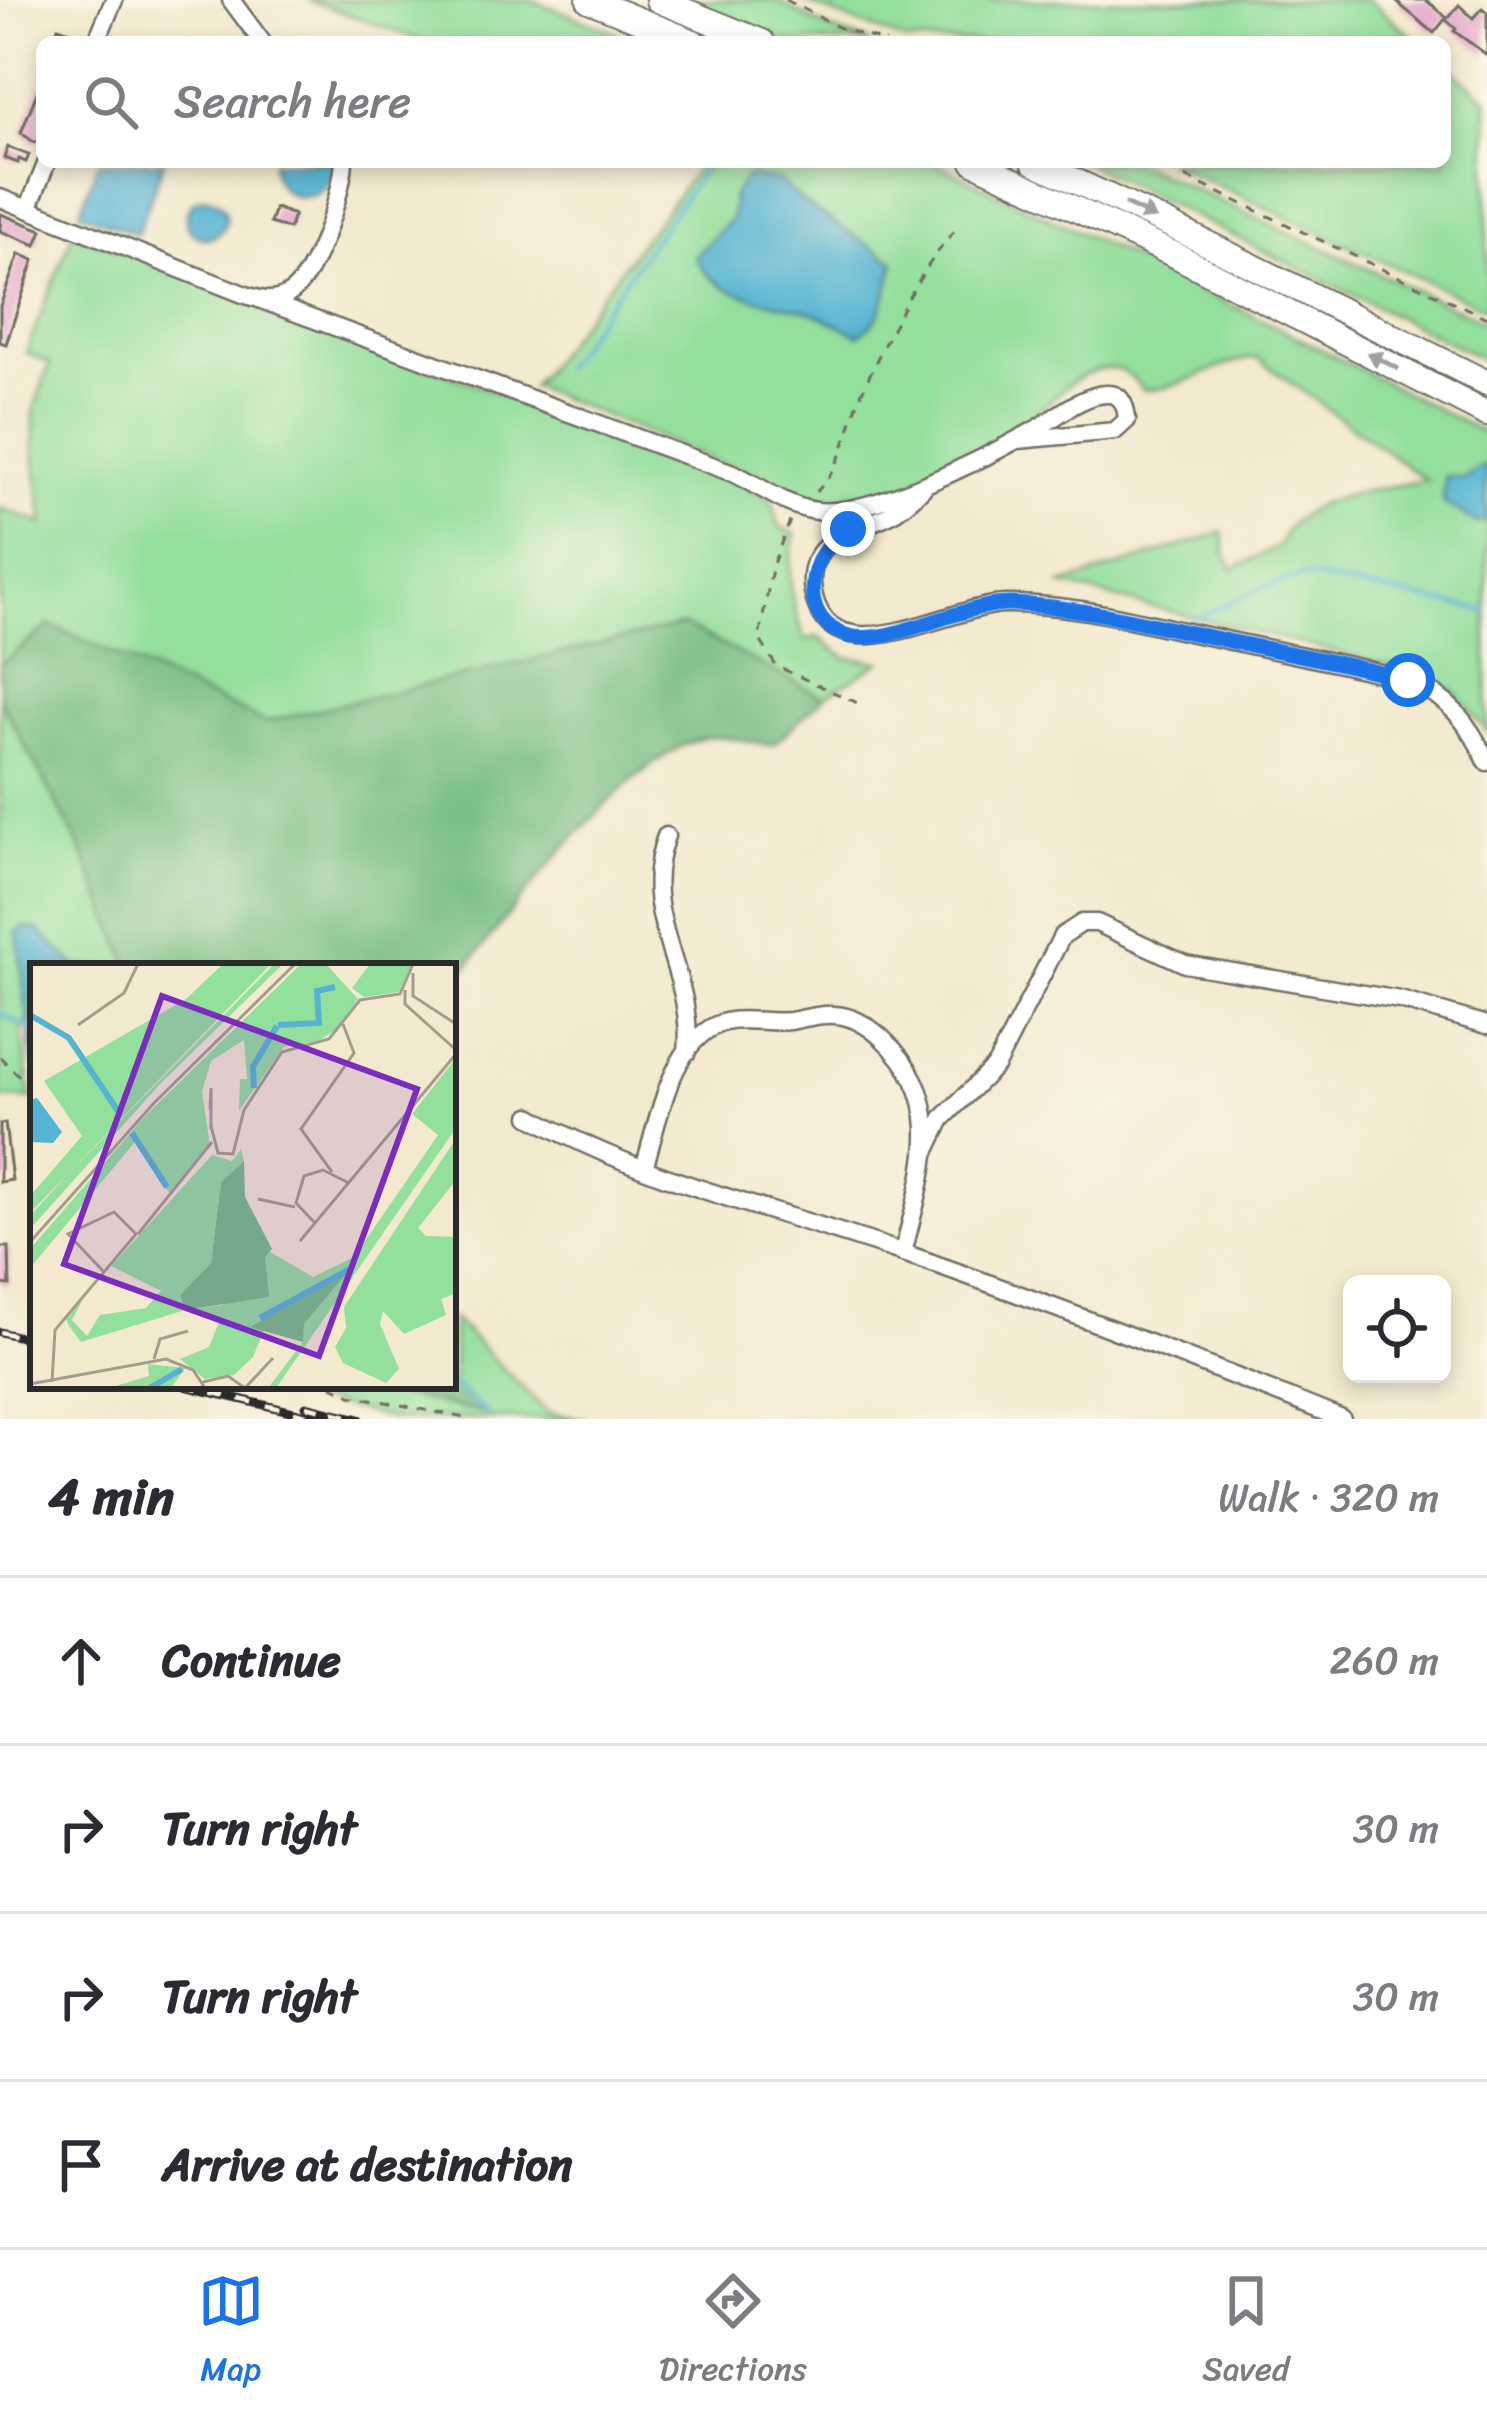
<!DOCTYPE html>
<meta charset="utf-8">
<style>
body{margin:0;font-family:Sriracha,sans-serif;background:#f7f7f7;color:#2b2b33}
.controls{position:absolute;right:36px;bottom:36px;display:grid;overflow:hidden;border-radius:18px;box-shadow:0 6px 18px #0003}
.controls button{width:108px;height:108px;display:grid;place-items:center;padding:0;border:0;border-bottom:3px solid #e1e1e2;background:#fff;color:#2b2b33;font:60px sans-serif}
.stop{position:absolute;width:36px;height:36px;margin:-27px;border:9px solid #1a73e8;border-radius:50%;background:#fff}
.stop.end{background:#1a73e8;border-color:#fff;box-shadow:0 3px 12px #0008}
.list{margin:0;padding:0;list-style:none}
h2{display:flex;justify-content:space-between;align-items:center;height:156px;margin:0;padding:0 48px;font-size:51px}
h2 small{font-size:39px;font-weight:400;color:#7c7c81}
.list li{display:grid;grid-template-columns:78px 1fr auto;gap:36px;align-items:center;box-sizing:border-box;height:168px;padding:0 48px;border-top:3px solid #e1e1e2}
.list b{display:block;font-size:45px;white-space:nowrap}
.list em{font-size:39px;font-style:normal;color:#7c7c81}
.icon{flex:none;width:66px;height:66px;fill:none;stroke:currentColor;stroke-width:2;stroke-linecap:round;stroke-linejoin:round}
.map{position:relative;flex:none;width:1487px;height:1419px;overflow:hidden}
.search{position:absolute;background:#fff;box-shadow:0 6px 18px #0003;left:36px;right:36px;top:36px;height:132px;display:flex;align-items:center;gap:30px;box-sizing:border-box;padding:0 42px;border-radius:18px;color:#7c7c81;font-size:45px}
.sheet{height:828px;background:#fff}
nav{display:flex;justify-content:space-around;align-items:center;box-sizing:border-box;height:168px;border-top:3px solid #e1e1e2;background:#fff;font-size:33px;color:#7c7c81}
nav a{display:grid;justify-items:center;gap:6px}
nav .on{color:#1a73e8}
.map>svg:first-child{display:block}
</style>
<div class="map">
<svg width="1487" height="1419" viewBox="0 0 1487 1419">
<rect width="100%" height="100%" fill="#fcf5e5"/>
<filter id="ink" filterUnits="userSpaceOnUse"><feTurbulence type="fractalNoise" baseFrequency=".00833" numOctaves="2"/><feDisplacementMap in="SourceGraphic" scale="24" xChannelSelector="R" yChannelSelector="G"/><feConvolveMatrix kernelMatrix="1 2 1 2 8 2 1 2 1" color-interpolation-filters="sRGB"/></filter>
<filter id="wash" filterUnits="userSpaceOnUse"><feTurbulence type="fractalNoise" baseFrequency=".004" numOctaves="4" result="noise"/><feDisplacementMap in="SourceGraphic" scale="48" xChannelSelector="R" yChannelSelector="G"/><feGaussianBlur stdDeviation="2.7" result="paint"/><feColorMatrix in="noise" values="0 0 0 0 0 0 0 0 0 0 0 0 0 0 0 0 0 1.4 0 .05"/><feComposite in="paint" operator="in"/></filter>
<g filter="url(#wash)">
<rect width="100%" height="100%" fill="#f3e9ce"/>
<g fill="#93df9c" stroke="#5f8564" stroke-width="3">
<polygon points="308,0 532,0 639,42 426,42"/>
<polygon points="685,0 775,0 833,31 870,42 790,42"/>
<path d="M802 0H1369L1419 42H907C872 26 837 18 802 0Z"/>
<polygon points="1445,64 1487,99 1487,309 1167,162 1445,162"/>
<path d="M702 162H932L1285 331 1487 435V732L1455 691 1405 669 1062 585 1223 532 1225 552 1233 569 1280 546C1288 496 1384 489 1426 480L1257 358C1216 361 1185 390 1143 390 1131 374 1120 364 1097 370 1067 378 1045 408 1021 425 970 462 885 503 821 504L532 386Z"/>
<polygon points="1084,162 1134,162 1487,323 1487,361"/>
<path d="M73 232 762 493 773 503 779 527 796 534C785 570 791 606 806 640L817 637 845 657 880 662 824 697 683 625 265 722 50 625 0 665V508L44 524 34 456V409L50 363 26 353Z"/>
<polygon points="0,699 80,847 130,966 33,966 33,1030 21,1025 31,1099 0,1098"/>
<polygon points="453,1319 548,1413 585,1419 393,1419 260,1386 360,1386 484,1413 453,1384"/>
</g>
<g fill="#76be84" stroke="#507458" stroke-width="3">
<path d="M50 625 265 722 683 625 824 697 773 745C752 743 719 733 699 739 615 767 510 915 453 984V966H130L80 847 0 699V665Z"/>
<polygon points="453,1384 487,1414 360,1386 453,1386"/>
</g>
<g fill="#55b4d3" stroke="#40707f" stroke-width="3">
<polygon points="98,162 164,162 137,234 80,212"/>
<path d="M272 162H334C332 208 274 209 272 162Z"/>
<path d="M747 176 778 180 805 204 895 262C887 290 885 320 858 335 843 328 829 319 814 313 772 298 717 302 695 256L732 218 733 195Z"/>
<circle cx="206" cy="218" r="20"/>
<polygon points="1481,467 1487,468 1487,521 1477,523 1443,503 1445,476 1463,479"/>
<polygon points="24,927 37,929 76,966 33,966 33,1064 17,932"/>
</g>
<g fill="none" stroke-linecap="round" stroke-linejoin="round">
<g stroke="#55b4d3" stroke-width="4.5">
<polyline points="835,8 840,0"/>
<polyline points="562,368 709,162"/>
<polyline points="1194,620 1258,589 1304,576 1487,611"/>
<polyline points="0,1013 33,1030"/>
<polyline points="453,1384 487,1414"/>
</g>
</g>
<g id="blocks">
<g fill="#e5aacd">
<polygon points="1394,0 1426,0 1447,17 1434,33"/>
<polygon points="1459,5 1473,18 1482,8 1487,12 1487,55 1454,31 1456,29 1446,20"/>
<polygon points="58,27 70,31 68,36 83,42 53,42"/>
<polygon points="42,80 42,138 35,143 21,133"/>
<polygon points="8,147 29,155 26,162 19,159 18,163 4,158"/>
<polygon points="275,208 294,215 289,229 270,223"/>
<polygon points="1,214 42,230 36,245 0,231"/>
<polygon points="19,254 34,260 6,344 0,342 0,306"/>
<polygon points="5,1123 12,1180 0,1182 0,1124"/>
<polygon points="0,1247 9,1247 10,1285 0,1284"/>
</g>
</g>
</g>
<g filter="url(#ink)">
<use href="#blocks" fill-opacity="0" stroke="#716e64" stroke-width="3"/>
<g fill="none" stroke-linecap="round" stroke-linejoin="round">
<g stroke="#716e64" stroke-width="21">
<g id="minor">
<polyline points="231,0 262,42"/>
<polyline points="96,42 114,0"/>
<path d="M0 198 243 294C260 300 274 304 289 294 316 277 342 193 344 162"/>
<polyline points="28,209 47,162"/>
<path d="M261 300 733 473C759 485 788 508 817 511 871 517 985 458 1033 431 1054 419 1084 393 1108 394 1123 394 1126 408 1127 420L1115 431 1018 440"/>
<path d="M923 488C912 499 901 509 887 516 852 532 804 540 813 592 830 681 950 605 1005 604 1075 603 1143 623 1212 637 1277 651 1343 663 1408 680 1448 697 1469 722 1487 762"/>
<path d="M666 836C636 916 695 970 687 1052"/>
<path d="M530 1116C643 1181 775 1209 898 1251 1047 1303 1195 1360 1342 1419"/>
<polyline points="926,1152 942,1119 996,1065 1062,936 1082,923 1097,923 1185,964 1400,1000 1487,1025"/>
<path d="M644 1168C657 1126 668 1055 709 1029 733 1013 763 1024 790 1021 804 1019 820 1013 835 1015 854 1016 870 1027 883 1039 952 1103 922 1174 903 1253"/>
</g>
</g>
<g stroke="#716e64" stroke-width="28">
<g id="highway">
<polyline points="589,0 693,42"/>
<polyline points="658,0 762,42"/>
<polyline points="974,162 1175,255 1487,414"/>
<polyline points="1034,162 1168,224 1487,383"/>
</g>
</g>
<g stroke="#716e64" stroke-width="3" stroke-dasharray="9 9" stroke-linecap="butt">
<polyline points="786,0 840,28 886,42"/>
<polyline points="1153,162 1487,318"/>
<path d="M816 492C843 468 848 425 862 392 887 336 915 278 954 231"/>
<polyline points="790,521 773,564 759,638 776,666 864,706"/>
<polyline points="0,1057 33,1090"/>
<polyline points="332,1386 351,1395 470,1419"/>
</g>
<use href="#minor" stroke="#fff" stroke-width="16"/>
<use href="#highway" stroke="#fff" stroke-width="24"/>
<g stroke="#2b2b2b" stroke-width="9">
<g id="rail">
<polyline points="0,1332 33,1340"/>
<polyline points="185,1386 323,1419"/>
<polyline points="306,1406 360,1419"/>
</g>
</g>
<use href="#rail" stroke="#fcf5e5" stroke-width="4.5" stroke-dasharray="14" stroke-linecap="butt"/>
</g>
<defs><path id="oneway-solid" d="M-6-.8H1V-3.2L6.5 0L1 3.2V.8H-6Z" transform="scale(3)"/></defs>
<g fill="#a0a0a0">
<use href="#oneway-solid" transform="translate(1140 211) rotate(25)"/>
<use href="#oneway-solid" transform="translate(1383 361) rotate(-153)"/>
</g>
</g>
<g fill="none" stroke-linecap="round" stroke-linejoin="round" filter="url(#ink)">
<path stroke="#1a73e8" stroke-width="15" d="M848 529C805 552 796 622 849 636 891 646 962 603 1011 604 1079 606 1144 623 1210 637 1276 651 1343 662 1408 680"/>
</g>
<g transform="translate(30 963)">
<rect width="426" height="426" fill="#f3e9ce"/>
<path d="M193 1H241L0 250V233L52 173 14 118 156 36ZM244 1H253L130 121 0 266V253L36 213ZM271 1H296L328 36 307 66 287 79 254 84 209 148 210 116H217L214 77 181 98 172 129 180 182 139 230 105 179 0 305V286L115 153ZM340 1H382L369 29 334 34 322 25ZM426 95V165L246 425H238L273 379 274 361 318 307 221 364 234 367 223 394 204 412 175 416 150 396 179 384 190 357 155 347 51 379 39 363 36 356 53 336 42 357 57 373 70 352 116 345 131 328 81 303 182 192 202 198 211 186 214 198 191 219 181 300 150 332 155 347 192 342 237 287 283 314 324 294 408 172 382 151ZM423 180 426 217 388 265 396 273 426 274V330L411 336 416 352 374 371 353 348 350 361 369 406 356 420 313 400 305 384 316 365 314 344ZM118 401 155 405 141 425H79L119 413Z" fill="#93df9c"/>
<path d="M214 198 215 234 242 286 235 294 239 334 155 347 150 332 181 300 191 219ZM320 306 274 361 273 379 220 364Z" fill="#76be84"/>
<path d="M7 135 32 169 23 180 1 179 0 137Z" fill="#55b4d3"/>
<path fill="none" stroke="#55b4d3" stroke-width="6" d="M0 52 39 75 90 151M248 62 289 60 287 28 305 24M224 125 223 104 247 63M102 170 137 224M230 355 320 306M120 425 152 406"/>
<path fill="none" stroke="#a39d8d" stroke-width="3" d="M383 10V33L426 61M375 27V41L426 87M48 62 94 30 108 1M180 146 181 125V166M181 163 188 190 203 191 214 147 252 89 299 76 330 37 370 31 383 1M302 209 271 166 324 90 313 61M228 236 265 244M286 261 266 240 274 213 293 207 319 220M108 271 182 179M270 278 426 91M0 279 124 140 265 1M124 396 130 376 158 368M22 419 25 367 106 271 84 249 38 271 74 309M173 419 198 413 215 425M0 421 136 396 163 407 175 425M215 425 243 395"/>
<path fill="#7b2cbf" fill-opacity="0.15" stroke="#7b2cbf" stroke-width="6" d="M132 33 387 126 289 393 34 301Z"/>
<rect width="426" height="426" fill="none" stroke="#2b2b2b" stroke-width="6"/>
</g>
</svg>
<div class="controls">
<button><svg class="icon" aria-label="locate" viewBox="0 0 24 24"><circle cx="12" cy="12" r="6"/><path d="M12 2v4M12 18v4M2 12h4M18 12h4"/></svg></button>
</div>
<div class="stop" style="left:1408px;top:680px"></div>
<div class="stop end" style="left:848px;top:529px"></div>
<div class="search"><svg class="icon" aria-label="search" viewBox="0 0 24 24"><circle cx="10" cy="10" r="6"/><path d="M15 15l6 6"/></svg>Search here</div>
</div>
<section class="sheet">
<h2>4 min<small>Walk · 320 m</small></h2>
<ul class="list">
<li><svg class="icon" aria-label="ahead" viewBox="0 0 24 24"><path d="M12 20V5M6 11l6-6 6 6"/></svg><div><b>Continue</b></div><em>260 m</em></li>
<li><svg class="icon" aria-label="right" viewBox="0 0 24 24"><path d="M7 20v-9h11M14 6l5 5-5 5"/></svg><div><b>Turn right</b></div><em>30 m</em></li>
<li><svg class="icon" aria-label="right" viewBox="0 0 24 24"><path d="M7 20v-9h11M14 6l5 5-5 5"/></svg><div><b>Turn right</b></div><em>30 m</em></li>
<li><svg class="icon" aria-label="arrive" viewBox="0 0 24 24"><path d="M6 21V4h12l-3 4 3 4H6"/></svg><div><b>Arrive at destination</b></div></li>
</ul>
</section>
<nav>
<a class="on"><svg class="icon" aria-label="map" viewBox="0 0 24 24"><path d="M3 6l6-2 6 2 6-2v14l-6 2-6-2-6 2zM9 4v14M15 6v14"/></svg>Map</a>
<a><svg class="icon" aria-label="directions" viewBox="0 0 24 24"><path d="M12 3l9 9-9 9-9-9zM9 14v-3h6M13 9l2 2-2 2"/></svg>Directions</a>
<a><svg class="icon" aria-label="saved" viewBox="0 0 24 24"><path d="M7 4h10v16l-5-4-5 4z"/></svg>Saved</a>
</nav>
